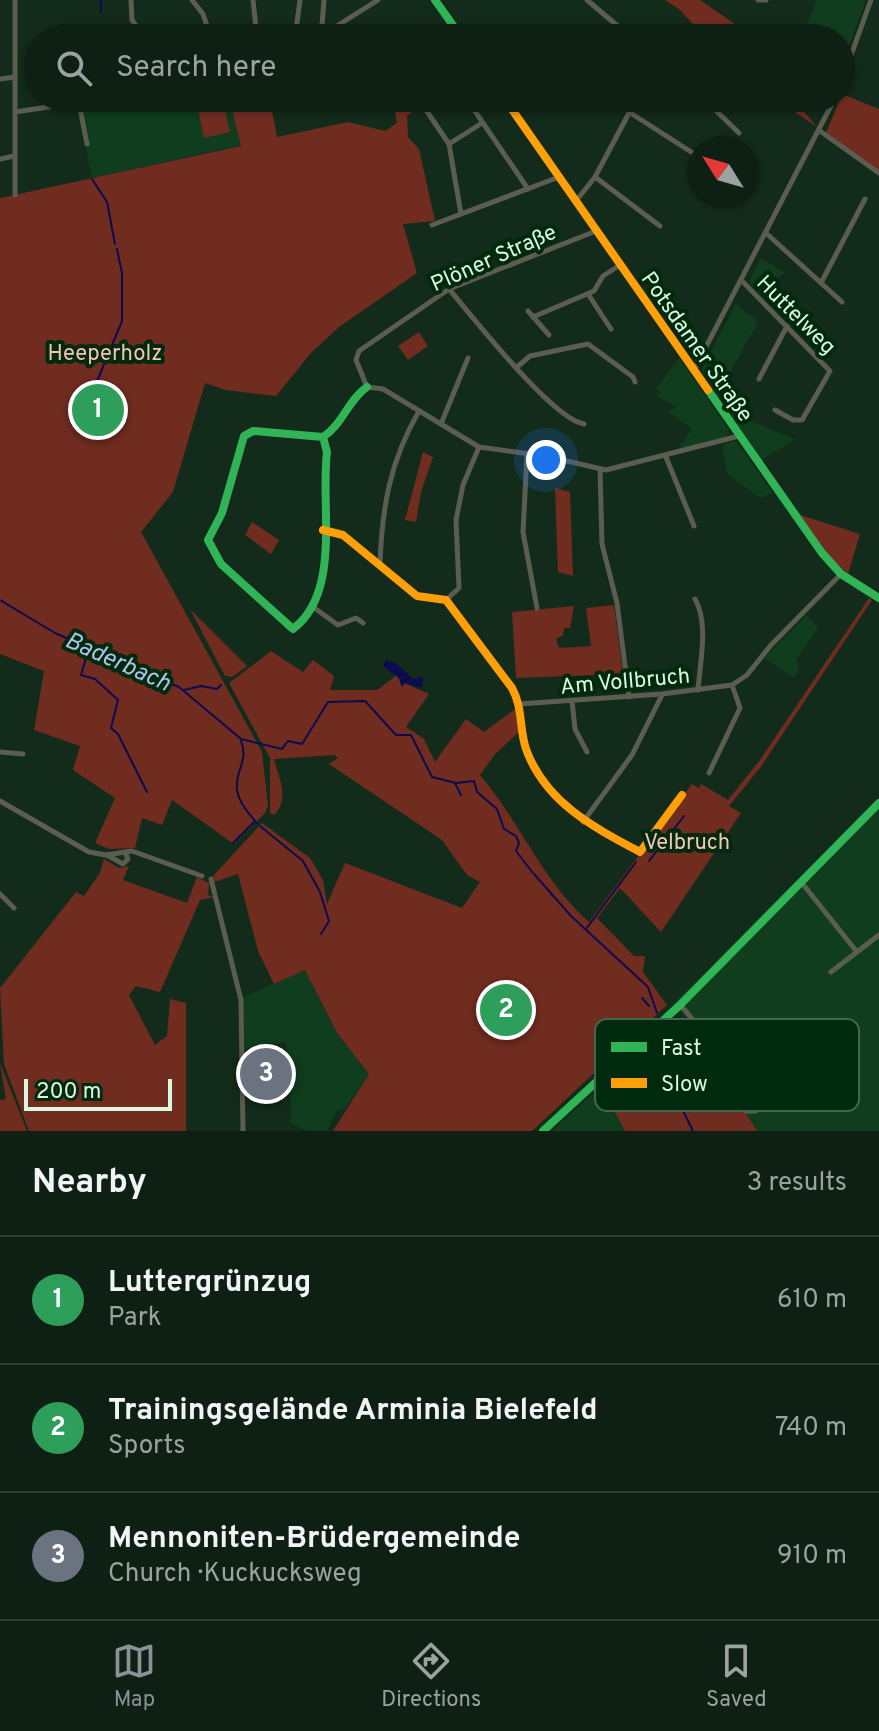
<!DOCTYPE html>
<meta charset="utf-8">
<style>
body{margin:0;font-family:Overpass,sans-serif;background:#1c2d22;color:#f1f3f6}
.compass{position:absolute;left:687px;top:136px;width:72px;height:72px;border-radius:50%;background:#0e2014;box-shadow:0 2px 6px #0004;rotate:307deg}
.scale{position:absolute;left:24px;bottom:20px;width:148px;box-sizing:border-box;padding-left:8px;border:4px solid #daf7df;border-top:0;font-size:22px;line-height:28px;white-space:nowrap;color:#daf7df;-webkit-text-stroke:6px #002a0d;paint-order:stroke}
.you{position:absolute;left:546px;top:460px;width:28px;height:28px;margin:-20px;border:6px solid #fff;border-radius:50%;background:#1a73e8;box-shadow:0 0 0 12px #1a73e833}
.badge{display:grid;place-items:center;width:52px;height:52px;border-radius:50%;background:#8c9099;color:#fff;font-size:26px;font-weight:700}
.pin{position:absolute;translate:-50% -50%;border:4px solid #fff;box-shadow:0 2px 8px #0006}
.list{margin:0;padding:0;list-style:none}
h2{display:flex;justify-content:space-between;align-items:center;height:104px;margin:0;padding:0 32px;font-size:34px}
h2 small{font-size:26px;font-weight:400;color:#9ba3a0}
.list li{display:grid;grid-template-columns:52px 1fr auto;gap:24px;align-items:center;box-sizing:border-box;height:128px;padding:0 32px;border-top:2px solid #2e3e34}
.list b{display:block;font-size:30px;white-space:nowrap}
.list p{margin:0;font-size:26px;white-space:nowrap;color:#9ba3a0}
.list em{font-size:26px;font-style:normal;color:#9ba3a0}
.icon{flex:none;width:44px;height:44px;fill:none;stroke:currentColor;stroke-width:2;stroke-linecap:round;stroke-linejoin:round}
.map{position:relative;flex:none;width:879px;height:1131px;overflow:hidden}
.search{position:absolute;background:#0e2014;box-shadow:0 2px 6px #0004;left:24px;right:24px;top:24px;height:88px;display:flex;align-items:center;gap:20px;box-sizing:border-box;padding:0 28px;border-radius:44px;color:#9ba3a0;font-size:30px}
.sheet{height:488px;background:#0e2014}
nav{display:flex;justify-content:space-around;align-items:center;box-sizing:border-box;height:112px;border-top:2px solid #2e3e34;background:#0e2014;font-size:22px;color:#9ba3a0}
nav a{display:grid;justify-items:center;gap:4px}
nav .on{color:#8c9099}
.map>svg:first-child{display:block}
</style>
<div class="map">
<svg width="879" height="1131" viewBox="0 0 879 1131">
<rect width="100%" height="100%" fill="#132b1a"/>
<g fill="#0f3d1d">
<polygon points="817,0 866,0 844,59 841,38 813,38 804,32"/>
<polygon points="87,98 229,98 241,145 92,178 86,149 89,138 83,109 76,100"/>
<polygon points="760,259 785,272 761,296 749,282"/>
<polygon points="736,303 758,322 728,376 731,382 718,398 702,369"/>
<polygon points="679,358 729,430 726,437 677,450 692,429 668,411 677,407 657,396 660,392 656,389"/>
<polygon points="732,413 795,439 762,460 729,415"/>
<polygon points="734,441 737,442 773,493 760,498 727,474 722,445"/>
<polygon points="807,615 818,628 796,660 799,670 794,678 764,658"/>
<polygon points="875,801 879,803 879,1131 757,1131 690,1023 673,1004"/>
<polygon points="305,970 337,1033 369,1074 344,1110 338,1109 327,1131 305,1130 289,1122 292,1112 286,1078 286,1042 245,1049 243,997"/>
<polygon points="601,1086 625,1131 552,1131"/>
</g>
<g fill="#712c20">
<polygon points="665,0 700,0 755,38 706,38 679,9"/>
<polygon points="842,94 879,109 879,171 826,133"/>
<polygon points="222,98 230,132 204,138 196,100"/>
<polygon points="229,98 275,98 276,104 271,106 277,137 348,122 385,131 397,123 394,106 389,98 431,98 407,116 408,137 419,149 435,221 403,224 417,273 339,327 311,353 276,396 225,390 205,383 173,492 141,532 262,752 268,806 265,813 234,844 172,800 162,825 142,818 135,848 109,849 95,843 115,798 73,770 80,746 34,730 44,671 0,654 0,198 241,146"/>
<polygon points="774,98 809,98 805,113 817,127"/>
<polygon points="419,332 428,346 408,360 398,346"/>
<polygon points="423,452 433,457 421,492 416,522 405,520"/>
<polygon points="555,488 570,492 573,576 558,572"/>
<polygon points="800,515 860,534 848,574 830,558"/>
<polygon points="252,522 279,540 271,554 245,535"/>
<polygon points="869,598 872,600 760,768 729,806 699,788 701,784 728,800 760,760"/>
<polygon points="614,605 623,674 516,678 512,612 574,606 570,628 564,628 563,635 556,639 559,648 591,646 586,608"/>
<polygon points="190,609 247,666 232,677 225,676"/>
<path d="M271 651 303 672 313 660 334 676 330 690H377L397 675 402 687 404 683 429 694 406 727 424 739 435 762 466 719 484 732 515 709 519 732 495 754 480 775C520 822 542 880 589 922L692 784 741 813 661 932 620 888 597 918 634 956H645L643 972 667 1005 532 1131H333L369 1074 337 1033 305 970 274 984 258 951 238 874 214 882 213 876 262 823 310 858 323 880 327 904 345 863 462 908 480 882 467 875 442 840 329 764 338 758 335 755 274 759C279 779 290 799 274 815L270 813V758L229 683Z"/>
<polygon points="104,859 119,868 129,866 123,880 187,903 197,877 209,883 208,895 214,897 200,900 160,992 136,986 129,995 155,1045 167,1036 170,999 186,1003 186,1131 29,1131 4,1064 0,988 76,892 84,896 100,873"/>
<polygon points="682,1017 690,1022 757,1131 625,1131 601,1086"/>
<polygon points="0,1063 27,1131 0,1131 0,1100 6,1099"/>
</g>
<polygon fill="#0b0c4f" points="386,660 397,664 413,679 423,677 422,688 405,683 402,687 399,678 383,666"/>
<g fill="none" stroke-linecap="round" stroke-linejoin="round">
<g stroke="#0b0c4f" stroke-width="2">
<polyline points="101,0 101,12"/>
<polyline points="92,179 107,202 115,244"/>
<polyline points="83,415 122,321 122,273 117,249"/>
<polyline points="0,600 55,633 179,687 241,739 282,749 288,741 302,744 328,702 365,701 396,735 411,735 432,777 456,783 474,781 477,792 497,809 504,829 516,836 519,843 516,851 533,873"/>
<polyline points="89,648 81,675 95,679 118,700 111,728 118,734 147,792"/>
<polyline points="184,690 201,686 217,689 221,685"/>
<path d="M241 741C253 771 215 779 257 823"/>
<polyline points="455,783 461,795"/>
<polyline points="260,826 303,861 320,892 329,921 321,934"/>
<polyline points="233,843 255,821"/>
<polyline points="649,861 684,816"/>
<polyline points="534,874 571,916 648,987 657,1013"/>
<polyline points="586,929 636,862"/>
<polyline points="642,998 649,1006"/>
<polyline points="663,1034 661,1066 693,1131"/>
</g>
<g stroke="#5b5d51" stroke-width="5">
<polyline points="131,0 132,20 145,38"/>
<polyline points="192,0 203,14 211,38"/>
<polyline points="253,0 256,28 261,38"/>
<polyline points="587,0 632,38"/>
<polyline points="758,0 766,0"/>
<polyline points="321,36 378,0"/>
<polyline points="295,38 300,0"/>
<polyline points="321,38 324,0"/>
<polyline points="0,79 15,77"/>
<polyline points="841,83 871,0"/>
<polyline points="466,98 528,189"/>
<polyline points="703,98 739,133"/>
<polyline points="280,104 308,98"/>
<polyline points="424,107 449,144 461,214"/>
<polyline points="510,108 519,98"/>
<polyline points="15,112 75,103 80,108 87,144"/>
<polyline points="629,112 699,157"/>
<polyline points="820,131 879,173"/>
<polyline points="449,144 482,123"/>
<polyline points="0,159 14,156"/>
<polyline points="595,177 660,226"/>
<polyline points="15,195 15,0"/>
<polyline points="576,201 595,177 637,98"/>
<polyline points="432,225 559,177"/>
<polyline points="596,231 449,289 359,351 356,360 367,387 383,389 479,447 545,456 606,470 739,436"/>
<polyline points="766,233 842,302"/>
<polyline points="741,280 830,371 802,420 793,420 775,410"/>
<polyline points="821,283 865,199"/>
<path d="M449 289C473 317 552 419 584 424"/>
<polyline points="588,294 611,329"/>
<polyline points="528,311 549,335"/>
<polyline points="533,317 594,291 603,276 620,265"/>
<polyline points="517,367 530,356 588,344 633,377 635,382"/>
<polyline points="694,370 835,98"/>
<polyline points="759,379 787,326"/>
<polyline points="441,424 468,358"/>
<polyline points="527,454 523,532 537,608"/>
<polyline points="666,457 694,526"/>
<polyline points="600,469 602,544 617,603 629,697"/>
<path d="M380 564C382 507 390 461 419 411"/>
<path d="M695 599C709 623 700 663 698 690"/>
<polyline points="446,600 459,588 456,520 463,485 479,447"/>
<polyline points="313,607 338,625 356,618 363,623"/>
<polyline points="572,701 575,729 587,752"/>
<polyline points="519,704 662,694 732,685 747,675 771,645 841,574"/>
<polyline points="0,752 23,754"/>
<polyline points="709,773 740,708 732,685"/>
<polyline points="0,801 89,852 106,855 132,851 202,876"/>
<polyline points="583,822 632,755 662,695"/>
<polyline points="107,855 123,864 128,859 125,852"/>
<polyline points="211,879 241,1000 243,1131"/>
<polyline points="802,883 857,952"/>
<polyline points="0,894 14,908"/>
<polyline points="831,972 879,935"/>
<path d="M680 1005C708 1033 725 1075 745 1109L746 1111H756L759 1102 755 1096 736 1094"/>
</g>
<g stroke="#30b455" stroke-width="8">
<polyline points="435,0 462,38"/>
<polyline points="708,390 822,553 841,574 879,598"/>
<path d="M323 437 253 431 244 436 222 513 208 540 221 564 293 629C342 592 320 505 327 452L323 437C343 424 348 400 367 387"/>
<polyline points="543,1131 680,1005 879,803"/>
</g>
<g stroke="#ff9f0a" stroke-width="8">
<polyline points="504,98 708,390"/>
<path d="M323 530 343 535 417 596 446 600 512 688C523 708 519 728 526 749 545 802 593 827 640 852L682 795"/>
</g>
</g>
<g text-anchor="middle" stroke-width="8" stroke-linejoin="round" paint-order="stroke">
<g font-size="22" fill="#daf7df" stroke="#002a0d">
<text transform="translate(493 257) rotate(-24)" y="8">Plöner Straße</text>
<text transform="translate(797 314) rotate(45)" y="8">Huttelweg</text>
<text transform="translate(698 346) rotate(55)" y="8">Potsdamer Straße</text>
<text transform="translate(625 680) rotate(-5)" y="8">Am Vollbruch</text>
</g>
<g font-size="22" fill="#f7c2b9" stroke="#002a0d">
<text x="105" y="360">Heeperholz</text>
<text x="687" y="849">Velbruch</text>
</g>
<g font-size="24" font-style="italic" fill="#b2c1eb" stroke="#002a0d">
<text transform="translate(118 661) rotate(24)" y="8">Baderbach</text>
</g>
</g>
<rect x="595" y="1019" width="264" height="92" rx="12" fill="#002a0d" stroke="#41684c" stroke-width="2"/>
<rect x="611" y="1042" width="36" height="10" fill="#30b455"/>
<rect x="611" y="1078" width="36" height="10" fill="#ff9f0a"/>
<g font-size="22" fill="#daf7df">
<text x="661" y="1055">Fast</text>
<text x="661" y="1091">Slow</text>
</g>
</svg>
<svg class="compass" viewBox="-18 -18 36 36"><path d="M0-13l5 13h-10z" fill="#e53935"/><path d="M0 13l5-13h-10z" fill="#9ba3a0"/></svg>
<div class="scale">200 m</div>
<div class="you"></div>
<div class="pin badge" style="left:98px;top:410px;background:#2e9e5b">1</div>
<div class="pin badge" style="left:506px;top:1010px;background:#2e9e5b">2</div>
<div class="pin badge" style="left:266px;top:1074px;background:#6b7280">3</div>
<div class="search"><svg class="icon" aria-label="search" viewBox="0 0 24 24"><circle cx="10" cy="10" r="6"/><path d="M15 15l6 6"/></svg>Search here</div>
</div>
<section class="sheet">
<h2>Nearby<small>3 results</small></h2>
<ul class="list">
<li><span class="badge" style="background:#2e9e5b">1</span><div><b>Luttergrünzug</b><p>Park</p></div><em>610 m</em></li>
<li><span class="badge" style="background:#2e9e5b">2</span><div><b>Trainingsgelände Arminia Bielefeld</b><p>Sports</p></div><em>740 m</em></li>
<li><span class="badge" style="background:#6b7280">3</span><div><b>Mennoniten-Brüdergemeinde</b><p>Church · Kuckucksweg</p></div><em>910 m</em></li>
</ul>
</section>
<nav>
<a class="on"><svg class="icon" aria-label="map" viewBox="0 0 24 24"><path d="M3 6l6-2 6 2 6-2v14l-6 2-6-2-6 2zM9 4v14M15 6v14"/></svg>Map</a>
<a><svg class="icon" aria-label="directions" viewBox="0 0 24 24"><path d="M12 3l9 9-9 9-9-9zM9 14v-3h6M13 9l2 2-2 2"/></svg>Directions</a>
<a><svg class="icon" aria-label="saved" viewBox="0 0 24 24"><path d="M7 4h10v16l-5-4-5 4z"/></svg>Saved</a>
</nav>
